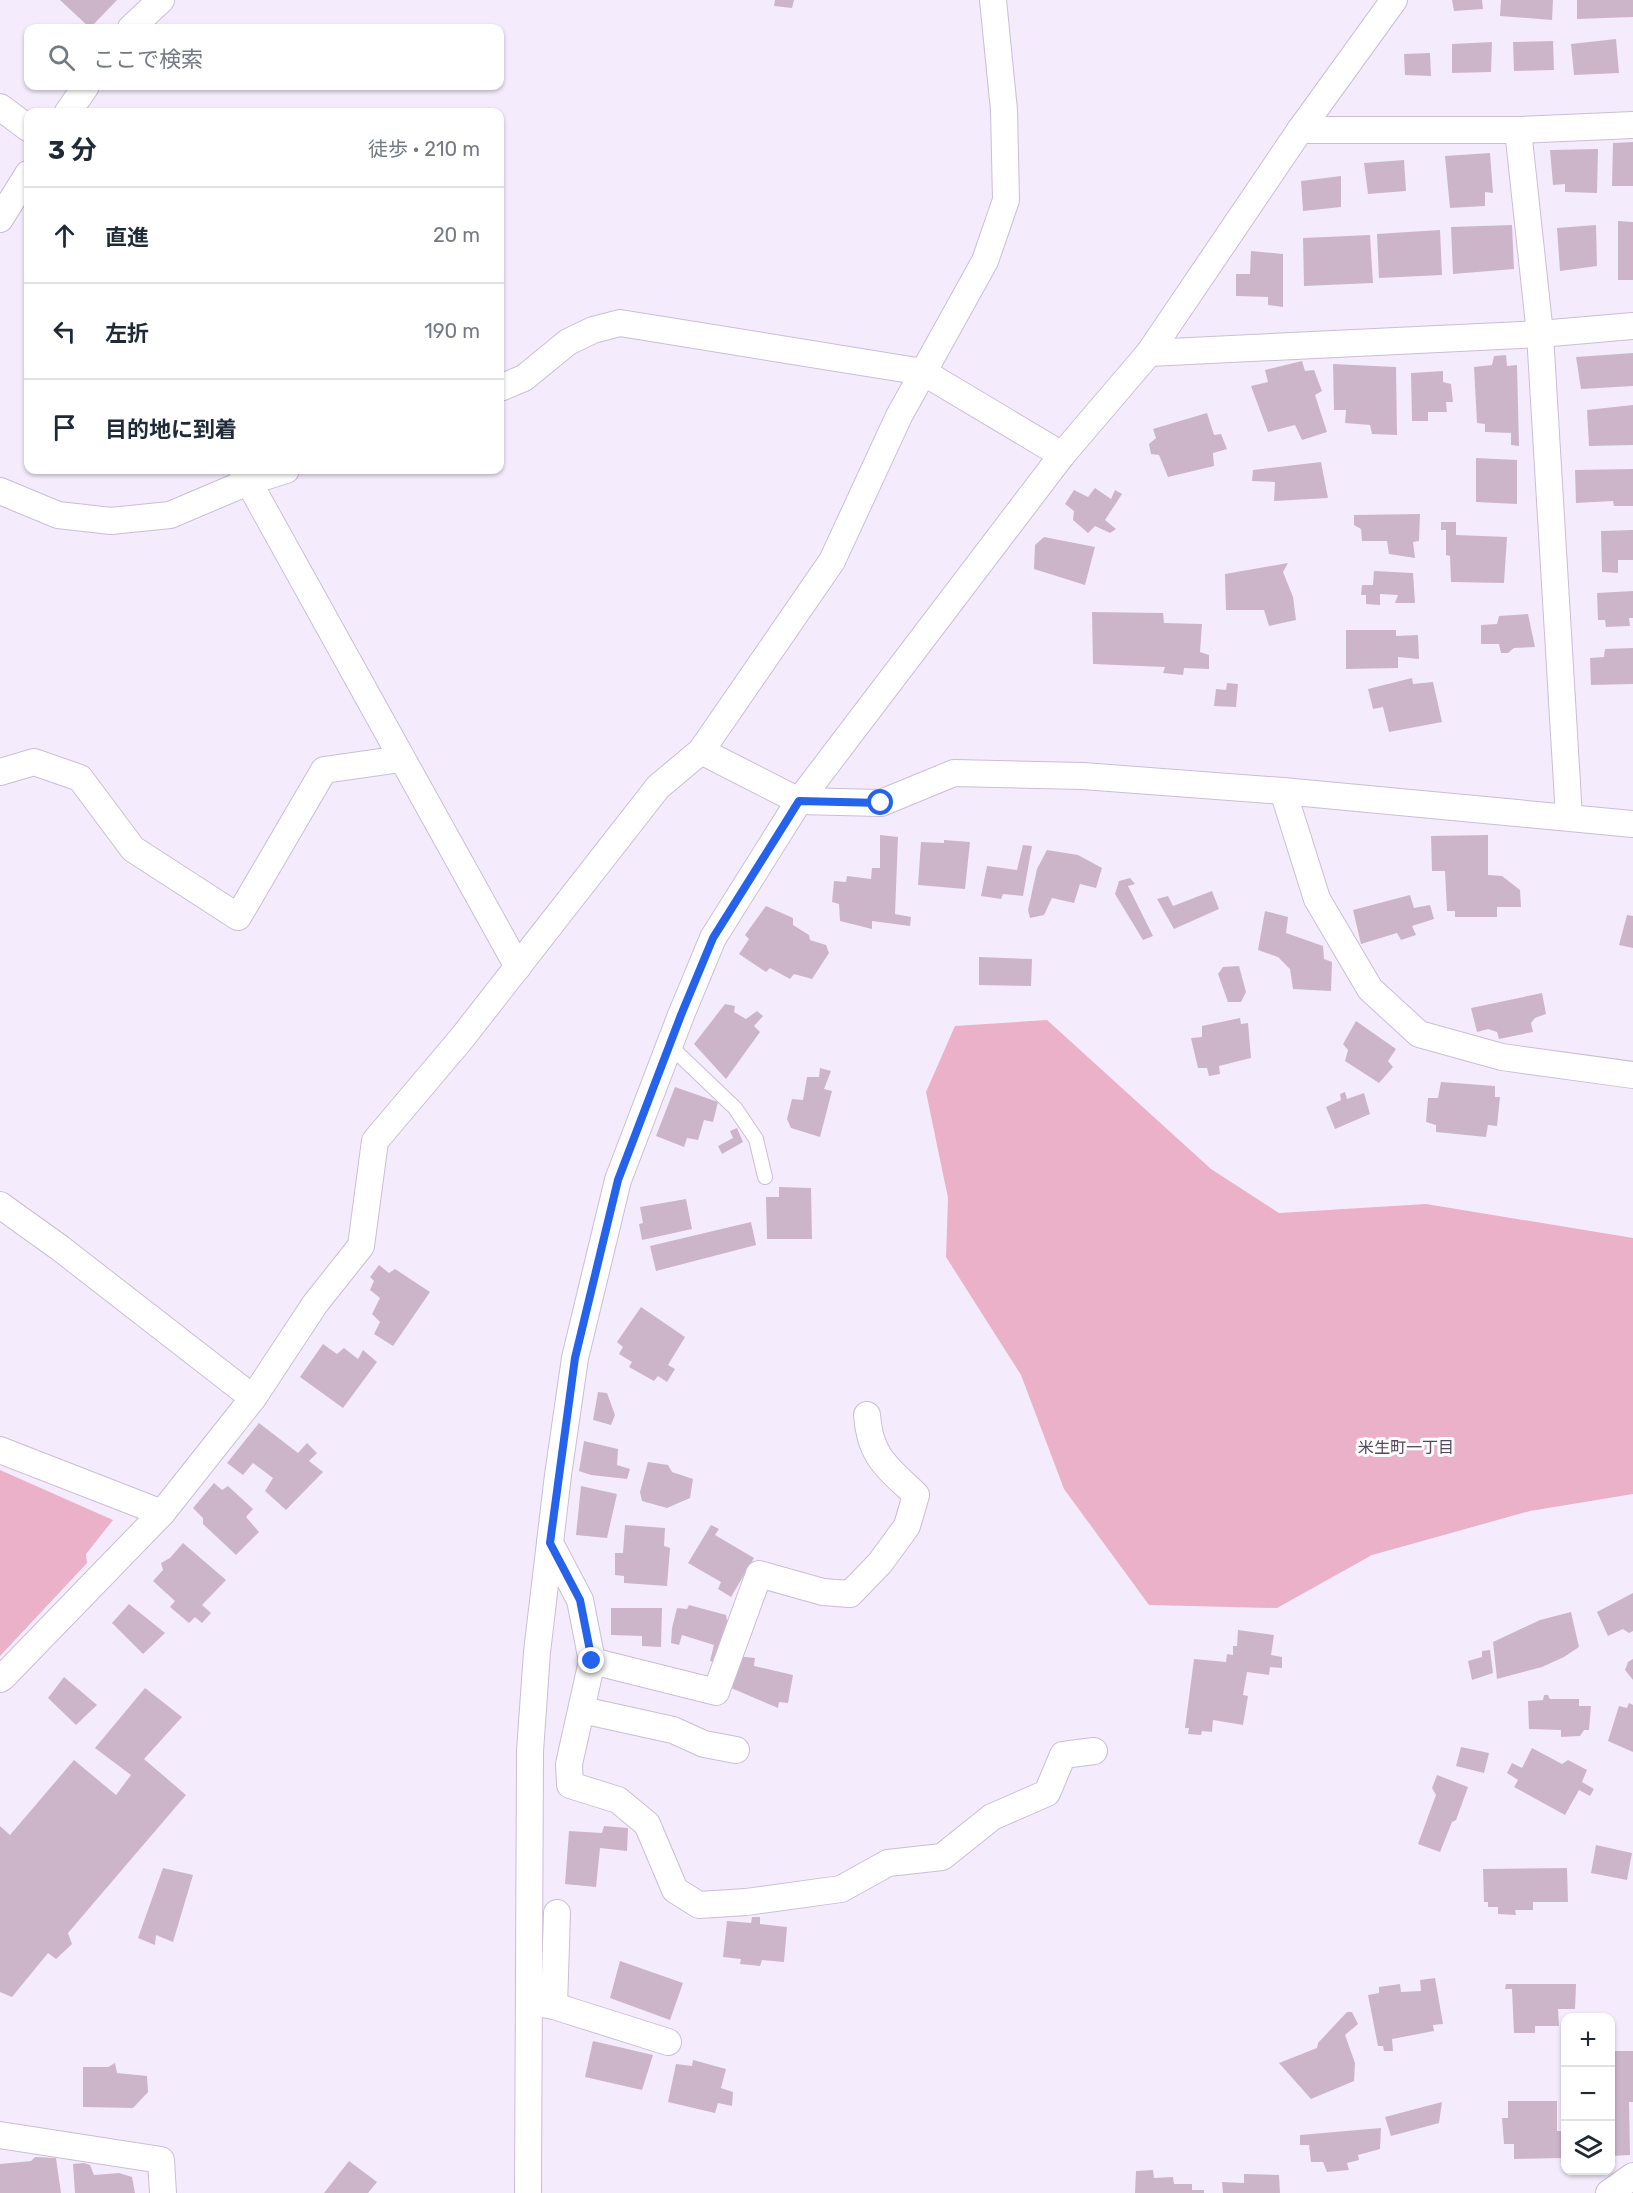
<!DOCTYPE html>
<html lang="ja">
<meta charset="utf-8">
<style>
body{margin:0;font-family:Rubik,"Noto Sans JP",sans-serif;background:#f2f2f3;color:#1f2937}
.controls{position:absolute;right:18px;bottom:18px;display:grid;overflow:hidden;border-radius:12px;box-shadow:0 2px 4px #0004}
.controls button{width:54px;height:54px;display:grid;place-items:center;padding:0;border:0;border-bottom:2px solid #e0e1e3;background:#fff;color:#1f2937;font:30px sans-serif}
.stop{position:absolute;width:18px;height:18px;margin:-14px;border:4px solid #2563eb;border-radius:50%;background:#fff}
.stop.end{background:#2563eb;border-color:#fff;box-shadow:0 2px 6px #0008}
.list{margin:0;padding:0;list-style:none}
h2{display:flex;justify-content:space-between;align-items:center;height:78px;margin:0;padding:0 24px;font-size:26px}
h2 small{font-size:20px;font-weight:400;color:#747a83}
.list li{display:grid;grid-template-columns:39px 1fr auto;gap:18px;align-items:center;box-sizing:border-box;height:96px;padding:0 24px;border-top:2px solid #e0e1e3}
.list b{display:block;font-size:22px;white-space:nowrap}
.list em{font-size:20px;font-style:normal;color:#747a83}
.icon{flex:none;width:33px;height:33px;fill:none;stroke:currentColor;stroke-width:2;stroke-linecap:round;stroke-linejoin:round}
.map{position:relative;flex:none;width:1633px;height:2193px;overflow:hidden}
.search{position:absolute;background:#fff;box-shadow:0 2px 4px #0004;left:24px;top:24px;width:480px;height:66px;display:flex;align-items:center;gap:15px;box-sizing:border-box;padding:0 21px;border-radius:12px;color:#747a83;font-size:22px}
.panel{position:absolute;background:#fff;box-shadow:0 2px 4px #0004;left:24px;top:108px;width:480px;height:366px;border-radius:12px}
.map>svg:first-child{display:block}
</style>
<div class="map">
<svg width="1633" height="2193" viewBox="0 0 1633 2193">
<rect width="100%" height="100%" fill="#f4ecfc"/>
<g fill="#eab1c8">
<polygon points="1047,1020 1211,1169 1279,1213 1426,1204 1633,1238 1633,1494 1530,1511 1372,1555 1277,1608 1149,1605 1064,1489 1021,1375 946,1257 948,1198 926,1092 955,1026"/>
<polygon points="0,1470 113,1520 86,1554 87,1563 0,1656"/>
</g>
<g fill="#cdb5c9">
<polygon points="60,0 117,0 90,28"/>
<polygon points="775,0 794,0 792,8 774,6"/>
<polygon points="1452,0 1482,0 1483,9 1454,11"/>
<polygon points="1501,0 1553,0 1552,20 1500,16"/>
<polygon points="1577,0 1633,0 1633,17 1577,19"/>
<polygon points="1616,39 1619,73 1574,75 1571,44"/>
<polygon points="1553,41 1554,70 1514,71 1513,42"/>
<polygon points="1492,42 1491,72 1452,73 1452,44"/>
<polygon points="1430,53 1431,76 1405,75 1404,54"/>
<polygon points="1633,142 1633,186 1612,186 1613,143"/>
<polygon points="1598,149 1597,193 1565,192 1565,184 1553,185 1550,150"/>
<polygon points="1490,153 1493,193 1485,192 1485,206 1450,208 1445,156"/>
<polygon points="1404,160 1406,191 1368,194 1364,163"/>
<polygon points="1341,176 1341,207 1303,211 1301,181"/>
<polygon points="1618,221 1633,222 1633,280 1618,280"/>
<polygon points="1512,225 1514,269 1453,274 1451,227"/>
<polygon points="1596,225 1597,266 1560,271 1557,228"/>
<polygon points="1440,230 1442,275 1379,278 1377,234"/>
<polygon points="1370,235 1373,283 1304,286 1303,238"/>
<polygon points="1251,251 1283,254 1283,307 1268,305 1268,297 1236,296 1236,274 1250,274"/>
<polygon points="1633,353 1633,386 1581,389 1576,357"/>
<polygon points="1506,355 1507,366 1517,365 1519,446 1511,445 1511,433 1485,432 1485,424 1477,423 1474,367 1492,365 1494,356"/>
<polygon points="1302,361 1305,371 1314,370 1322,391 1315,395 1327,432 1302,440 1295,425 1268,432 1251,386 1268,382 1265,370"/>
<polygon points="1333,364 1396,367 1397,435 1372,434 1370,425 1345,423 1346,410 1334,410"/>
<polygon points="1443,371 1443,382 1451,384 1453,402 1446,402 1447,412 1428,412 1428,421 1412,421 1411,373"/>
<polygon points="1633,405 1633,445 1589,446 1587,410"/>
<polygon points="1207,413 1214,435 1221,434 1227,449 1213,453 1214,466 1168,477 1159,455 1151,454 1149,444 1156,438 1153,429"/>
<polygon points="1476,458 1517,460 1517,504 1476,502"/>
<polygon points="1321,462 1328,498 1274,501 1275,482 1252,481 1253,470"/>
<polygon points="1633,469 1633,506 1614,506 1613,501 1576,503 1575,470"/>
<polygon points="1095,488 1111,499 1115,490 1122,494 1105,520 1116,529 1110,533 1095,526 1088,533 1073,520 1074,511 1065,504 1074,490 1088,497"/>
<polygon points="1420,514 1419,541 1413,542 1415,558 1389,554 1387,541 1362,541 1361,529 1354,525 1354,515"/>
<polygon points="1441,522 1456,522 1456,535 1507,537 1504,583 1451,582 1450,556 1446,555 1446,530 1441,530"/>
<polygon points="1633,530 1633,560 1618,560 1618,573 1602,572 1601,531"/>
<polygon points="1044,537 1095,547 1085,585 1034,569 1035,545"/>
<polygon points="1288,563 1283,572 1293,597 1296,620 1269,626 1264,610 1226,610 1225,574"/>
<polygon points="1374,571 1413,573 1415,603 1395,603 1398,595 1380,594 1380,605 1366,604 1366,595 1361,595 1362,585 1373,585"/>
<polygon points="1633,591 1633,618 1629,618 1630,626 1606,627 1605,620 1598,620 1597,593"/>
<polygon points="1092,612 1163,613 1164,623 1202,624 1200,652 1209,655 1209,669 1184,668 1183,675 1163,673 1165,667 1093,664"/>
<polygon points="1528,614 1535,647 1514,648 1508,653 1501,653 1499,644 1481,644 1481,625 1497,624 1499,616"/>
<polygon points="1346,630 1396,630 1396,636 1418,635 1419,659 1398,657 1398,668 1346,669"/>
<polygon points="1633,648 1633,684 1591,685 1590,658 1604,657 1605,649"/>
<polygon points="1412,678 1413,684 1433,682 1442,722 1389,732 1383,707 1373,709 1368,689"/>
<polygon points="1227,683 1238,684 1236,707 1214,706 1216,689 1226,690"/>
<polygon points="880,835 898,837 895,914 911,917 910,926 872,921 872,929 840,921 839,904 832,902 834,881 846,882 847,876 871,879 872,868 880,868"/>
<polygon points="1488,835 1488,875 1502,876 1520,890 1521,907 1497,907 1497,917 1455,917 1455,911 1447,911 1445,871 1432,871 1431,836"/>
<polygon points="944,840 970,842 965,889 918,885 921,842 944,843"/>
<polygon points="1023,845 1032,846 1023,896 1003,894 1001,899 981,896 987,866 1017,870"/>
<polygon points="1047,850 1078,855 1102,868 1096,888 1080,884 1074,903 1052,898 1044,915 1030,918 1028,910 1037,869"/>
<polygon points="1130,878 1135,884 1128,886 1153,936 1143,940 1115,894 1119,881"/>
<polygon points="1212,891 1219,909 1174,929 1157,899 1168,896 1173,906"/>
<polygon points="1410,895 1414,908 1430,905 1434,919 1412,926 1416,935 1401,940 1397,933 1361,944 1353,910"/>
<polygon points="766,906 793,918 793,925 809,935 810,940 826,945 829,953 812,979 794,974 790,979 770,968 766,972 739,954 749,939 745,935"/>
<polygon points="1265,911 1288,917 1286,933 1323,946 1324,959 1332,962 1331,991 1293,989 1290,969 1278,957 1258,950"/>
<polygon points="1627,915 1633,916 1633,948 1619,945"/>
<polygon points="979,957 1032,959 1031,986 979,985"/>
<polygon points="1239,966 1246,992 1241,1002 1228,1002 1218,974 1223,967"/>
<polygon points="1542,993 1546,1014 1535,1018 1531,1023 1533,1032 1499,1039 1497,1032 1488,1029 1477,1032 1471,1008"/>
<polygon points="725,1004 735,1006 734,1012 746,1019 757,1011 763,1016 754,1026 760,1032 726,1079 694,1044"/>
<polygon points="1240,1018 1241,1024 1248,1023 1251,1058 1219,1066 1220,1074 1209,1076 1207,1068 1198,1068 1191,1038 1202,1037 1202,1026"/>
<polygon points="1356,1021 1396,1049 1388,1061 1393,1067 1379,1083 1345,1061 1348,1050 1343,1044"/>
<polygon points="820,1068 831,1071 824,1089 832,1091 820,1137 791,1128 787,1119 792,1099 803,1100 807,1077 819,1077"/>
<polygon points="1441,1082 1495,1086 1495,1097 1500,1097 1497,1126 1488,1125 1486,1137 1436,1132 1436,1125 1426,1122 1428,1098 1438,1098"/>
<polygon points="675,1087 718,1102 713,1122 704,1120 698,1140 687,1138 684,1147 656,1136"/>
<polygon points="1345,1092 1347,1099 1364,1093 1370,1114 1335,1129 1326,1107 1341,1100 1340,1094"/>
<polygon points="737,1128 743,1142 722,1154 718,1146 733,1138 730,1131"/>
<polygon points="779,1187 811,1188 812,1239 767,1239 766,1197 779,1197"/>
<polygon points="686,1199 692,1229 642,1240 639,1224 643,1223 640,1207"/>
<polygon points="751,1222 756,1245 656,1271 650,1246"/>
<polygon points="379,1265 389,1273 395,1269 430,1292 393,1346 374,1334 380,1322 372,1314 380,1298 370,1290 374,1281 370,1277"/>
<polygon points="641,1307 685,1337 668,1365 675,1369 667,1382 658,1376 654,1381 629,1367 632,1362 619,1354 623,1347 617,1342"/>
<polygon points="323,1344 337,1354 344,1348 358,1359 363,1350 377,1362 343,1408 300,1377"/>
<polygon points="598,1392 607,1393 615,1415 611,1425 593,1420"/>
<polygon points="259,1423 298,1453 307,1443 317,1453 309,1461 323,1472 286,1510 265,1491 273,1478 253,1463 243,1475 227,1463"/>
<polygon points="584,1441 618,1449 617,1465 630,1469 627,1479 591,1475 579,1471"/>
<polygon points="648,1462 668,1465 672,1472 693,1479 690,1498 667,1508 642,1501 640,1492"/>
<polygon points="214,1483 222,1490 228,1486 253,1509 246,1517 259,1532 236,1555 203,1524 203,1518 193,1508"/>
<polygon points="581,1486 617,1494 607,1538 576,1535"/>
<polygon points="625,1525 665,1528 664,1546 670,1548 667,1586 624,1583 624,1576 615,1575 615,1553 623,1553"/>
<polygon points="711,1525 719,1529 715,1535 754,1558 731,1597 718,1589 721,1582 688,1563"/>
<polygon points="183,1543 226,1580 202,1605 211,1613 202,1623 195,1617 189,1623 170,1607 175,1601 153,1581 163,1570 161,1563 170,1558"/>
<polygon points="1633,1593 1633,1631 1629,1633 1623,1629 1608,1636 1597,1612"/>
<polygon points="129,1604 165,1633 143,1654 112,1623"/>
<polygon points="689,1605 726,1615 727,1620 732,1622 719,1664 710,1661 714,1645 682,1635 679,1645 671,1643 672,1628 677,1608 687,1609"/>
<polygon points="611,1608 662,1608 661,1647 642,1646 642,1636 611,1635"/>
<polygon points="1571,1612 1579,1647 1564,1657 1542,1667 1497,1679 1493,1642 1540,1620"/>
<polygon points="1238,1630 1274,1635 1271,1655 1282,1657 1282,1668 1270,1667 1269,1675 1247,1672 1243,1695 1248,1696 1243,1725 1213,1720 1212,1732 1202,1731 1201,1735 1188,1734 1189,1728 1185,1728 1194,1659 1226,1662 1227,1654 1233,1655 1233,1646 1237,1646"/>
<polygon points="1490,1650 1493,1673 1472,1680 1468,1661 1482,1657 1482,1651"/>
<polygon points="736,1656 755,1658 754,1666 793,1675 788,1703 779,1702 778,1708 731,1688"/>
<polygon points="1633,1659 1633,1680 1625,1670 1628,1662"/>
<polygon points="64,1677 97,1705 76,1725 48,1698"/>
<polygon points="145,1688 182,1717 144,1759 186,1795 68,1933 72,1944 56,1959 48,1953 12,1997 0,1992 0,1826 10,1835 74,1760 116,1795 131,1775 95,1748"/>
<polygon points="1544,1695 1548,1695 1550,1699 1579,1699 1579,1706 1591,1706 1589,1730 1584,1730 1580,1736 1561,1737 1561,1730 1529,1729 1528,1701 1543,1700"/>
<polygon points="1629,1703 1633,1705 1633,1752 1608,1741 1619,1706 1627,1708"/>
<polygon points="1461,1747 1489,1753 1484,1773 1456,1766"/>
<polygon points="1532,1748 1562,1764 1568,1760 1587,1770 1582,1782 1594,1789 1590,1796 1579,1790 1565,1815 1514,1787 1518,1780 1507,1773 1512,1763 1522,1768"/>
<polygon points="1437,1775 1468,1787 1456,1820 1452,1822 1440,1852 1418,1844 1436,1795 1432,1788"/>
<polygon points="604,1826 628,1828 627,1851 600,1848 596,1887 565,1884 569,1831 602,1833"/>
<polygon points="1596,1845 1632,1853 1627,1880 1591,1873"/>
<polygon points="163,1868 193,1875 173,1942 156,1935 155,1945 138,1938"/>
<polygon points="1567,1868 1568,1902 1533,1902 1533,1910 1515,1910 1516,1915 1498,1914 1498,1907 1488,1907 1488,1902 1484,1902 1483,1869"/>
<polygon points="752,1917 760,1917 760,1924 787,1927 784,1962 762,1960 760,1966 740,1964 741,1959 723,1957 727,1921 751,1923"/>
<polygon points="620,1961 683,1983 670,2020 610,1998"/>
<polygon points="1435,1978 1443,2024 1433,2025 1434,2031 1392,2039 1393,2051 1384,2051 1383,2046 1378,2046 1368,1995 1379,1993 1379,1987 1400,1984 1401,1992 1421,1991 1420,1980"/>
<polygon points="1506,1984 1576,1984 1575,2009 1558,2009 1559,2026 1535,2026 1535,2033 1514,2033 1512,1989 1505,1989"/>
<polygon points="1347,2012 1352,2012 1358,2024 1345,2035 1355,2063 1354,2081 1311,2099 1279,2063 1317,2048 1318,2043"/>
<polygon points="593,2041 653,2055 642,2090 585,2077"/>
<polygon points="1610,2051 1633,2051 1633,2102 1629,2102 1630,2155 1610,2156"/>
<polygon points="693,2060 726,2069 721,2088 733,2092 732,2106 718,2103 715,2113 668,2102 676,2064 692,2066"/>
<polygon points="115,2063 117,2073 147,2076 148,2092 133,2108 83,2107 83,2067 108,2067"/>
<polygon points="1508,2101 1557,2101 1557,2131 1566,2131 1566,2158 1514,2159 1514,2144 1504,2144 1502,2118 1508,2118"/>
<polygon points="1442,2102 1439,2123 1391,2136 1385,2117"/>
<polygon points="1381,2128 1380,2149 1358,2155 1359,2160 1347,2163 1349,2170 1327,2172 1323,2162 1311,2162 1309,2145 1300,2145 1300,2135"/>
<polygon points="35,2157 56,2158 61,2193 0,2193 0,2164 31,2161"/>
<polygon points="349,2161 377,2182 368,2193 324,2193"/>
<polygon points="84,2163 90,2165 94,2175 119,2173 132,2177 135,2193 75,2193 73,2164"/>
<polygon points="1153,2170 1154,2178 1173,2177 1174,2184 1192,2184 1192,2190 1204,2190 1204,2193 1135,2193 1136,2171"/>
<polygon points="1244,2174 1279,2175 1280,2193 1223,2193 1222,2182 1244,2183"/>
</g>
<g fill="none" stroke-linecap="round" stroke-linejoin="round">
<g stroke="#cbbdd7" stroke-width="16">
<polyline id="lane" points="669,1045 735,1108 756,1139 765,1177"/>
</g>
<g stroke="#cbbdd7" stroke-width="28">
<g id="street">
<polyline points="131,28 161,0"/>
<polyline points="0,107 28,128"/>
<polyline points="68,112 86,86"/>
<polyline points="1300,130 1518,130 1633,125"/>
<polyline points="1518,130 1540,334 1569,817"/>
<polyline points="0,219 28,174"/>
<polyline points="1149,353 1540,334 1633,326"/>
<polyline points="500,388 524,378 568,342 593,330 620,323 923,372 1062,455"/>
<polyline points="242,470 518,967"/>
<polyline points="0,491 58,515 111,521 170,515 248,482 286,470"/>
<polyline points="701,751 799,801 881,803 954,773 1083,776 1283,791 1633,824"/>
<polyline points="0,772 34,762 80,778 133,849 238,917 324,770 401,759"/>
<polyline points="1283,791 1317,899 1370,989 1419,1034 1502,1057 1633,1075"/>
<polyline points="0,1205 60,1248 253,1398"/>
<polyline points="0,1450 162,1513"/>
<polyline points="550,1543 580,1600 592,1661 569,1764 570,1785 618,1800 647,1824 675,1890 699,1905 746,1902 841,1889 888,1863 942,1857 992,1817 1047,1793 1063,1755 1094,1751"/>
<path d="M592 1661 716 1692 759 1574 823 1592 850 1594 880 1563 907 1526 916 1495C887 1467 870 1457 867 1415"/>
<polyline points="0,1679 3,1677 162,1513 253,1398 315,1304 361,1246 375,1141 462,1038 658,787 701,751 832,561 899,416 985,261 1006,200 1004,110 993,0"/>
<polyline points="582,1710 673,1730 704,1744 736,1750"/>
<polyline points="529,2002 554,2006 668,2042"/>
<polyline points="554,2006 557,1913"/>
<polyline points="0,2135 161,2160 163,2193"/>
<polyline points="528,2193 530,1751 537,1652 558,1475 575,1358 618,1180 681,1015 713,938 799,801 1062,455 1149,353 1300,130 1394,0"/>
<polyline points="1609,2193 1633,2176"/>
</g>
</g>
<use href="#lane" stroke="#fff" stroke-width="14"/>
<use href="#street" stroke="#fff" stroke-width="26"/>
</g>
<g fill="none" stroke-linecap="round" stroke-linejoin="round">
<polyline stroke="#2563eb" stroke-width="8" points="592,1661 580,1600 550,1543 575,1358 618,1180 681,1015 713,938 799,801 881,803"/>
</g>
<g text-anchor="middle" stroke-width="6" stroke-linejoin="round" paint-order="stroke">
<g font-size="16" fill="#54485e" stroke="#fdfdfd">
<text x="1406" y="1453">米生町一丁目</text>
</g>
</g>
</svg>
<div class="controls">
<button>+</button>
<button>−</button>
<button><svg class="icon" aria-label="layers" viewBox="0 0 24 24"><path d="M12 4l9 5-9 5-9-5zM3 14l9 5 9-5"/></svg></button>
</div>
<div class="stop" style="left:881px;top:803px"></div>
<div class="stop end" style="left:592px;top:1661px"></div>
<div class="search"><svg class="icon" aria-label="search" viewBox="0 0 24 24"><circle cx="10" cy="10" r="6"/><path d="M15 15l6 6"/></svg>ここで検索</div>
<section class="panel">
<h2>3 分<small>徒歩 · 210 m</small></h2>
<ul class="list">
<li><svg class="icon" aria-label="ahead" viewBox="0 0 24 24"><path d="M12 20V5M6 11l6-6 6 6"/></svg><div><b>直進</b></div><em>20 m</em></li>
<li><svg class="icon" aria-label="left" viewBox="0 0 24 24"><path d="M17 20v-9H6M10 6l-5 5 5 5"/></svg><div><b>左折</b></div><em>190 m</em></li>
<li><svg class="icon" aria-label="arrive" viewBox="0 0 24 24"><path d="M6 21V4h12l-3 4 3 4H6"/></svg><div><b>目的地に到着</b></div></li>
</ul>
</section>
</div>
